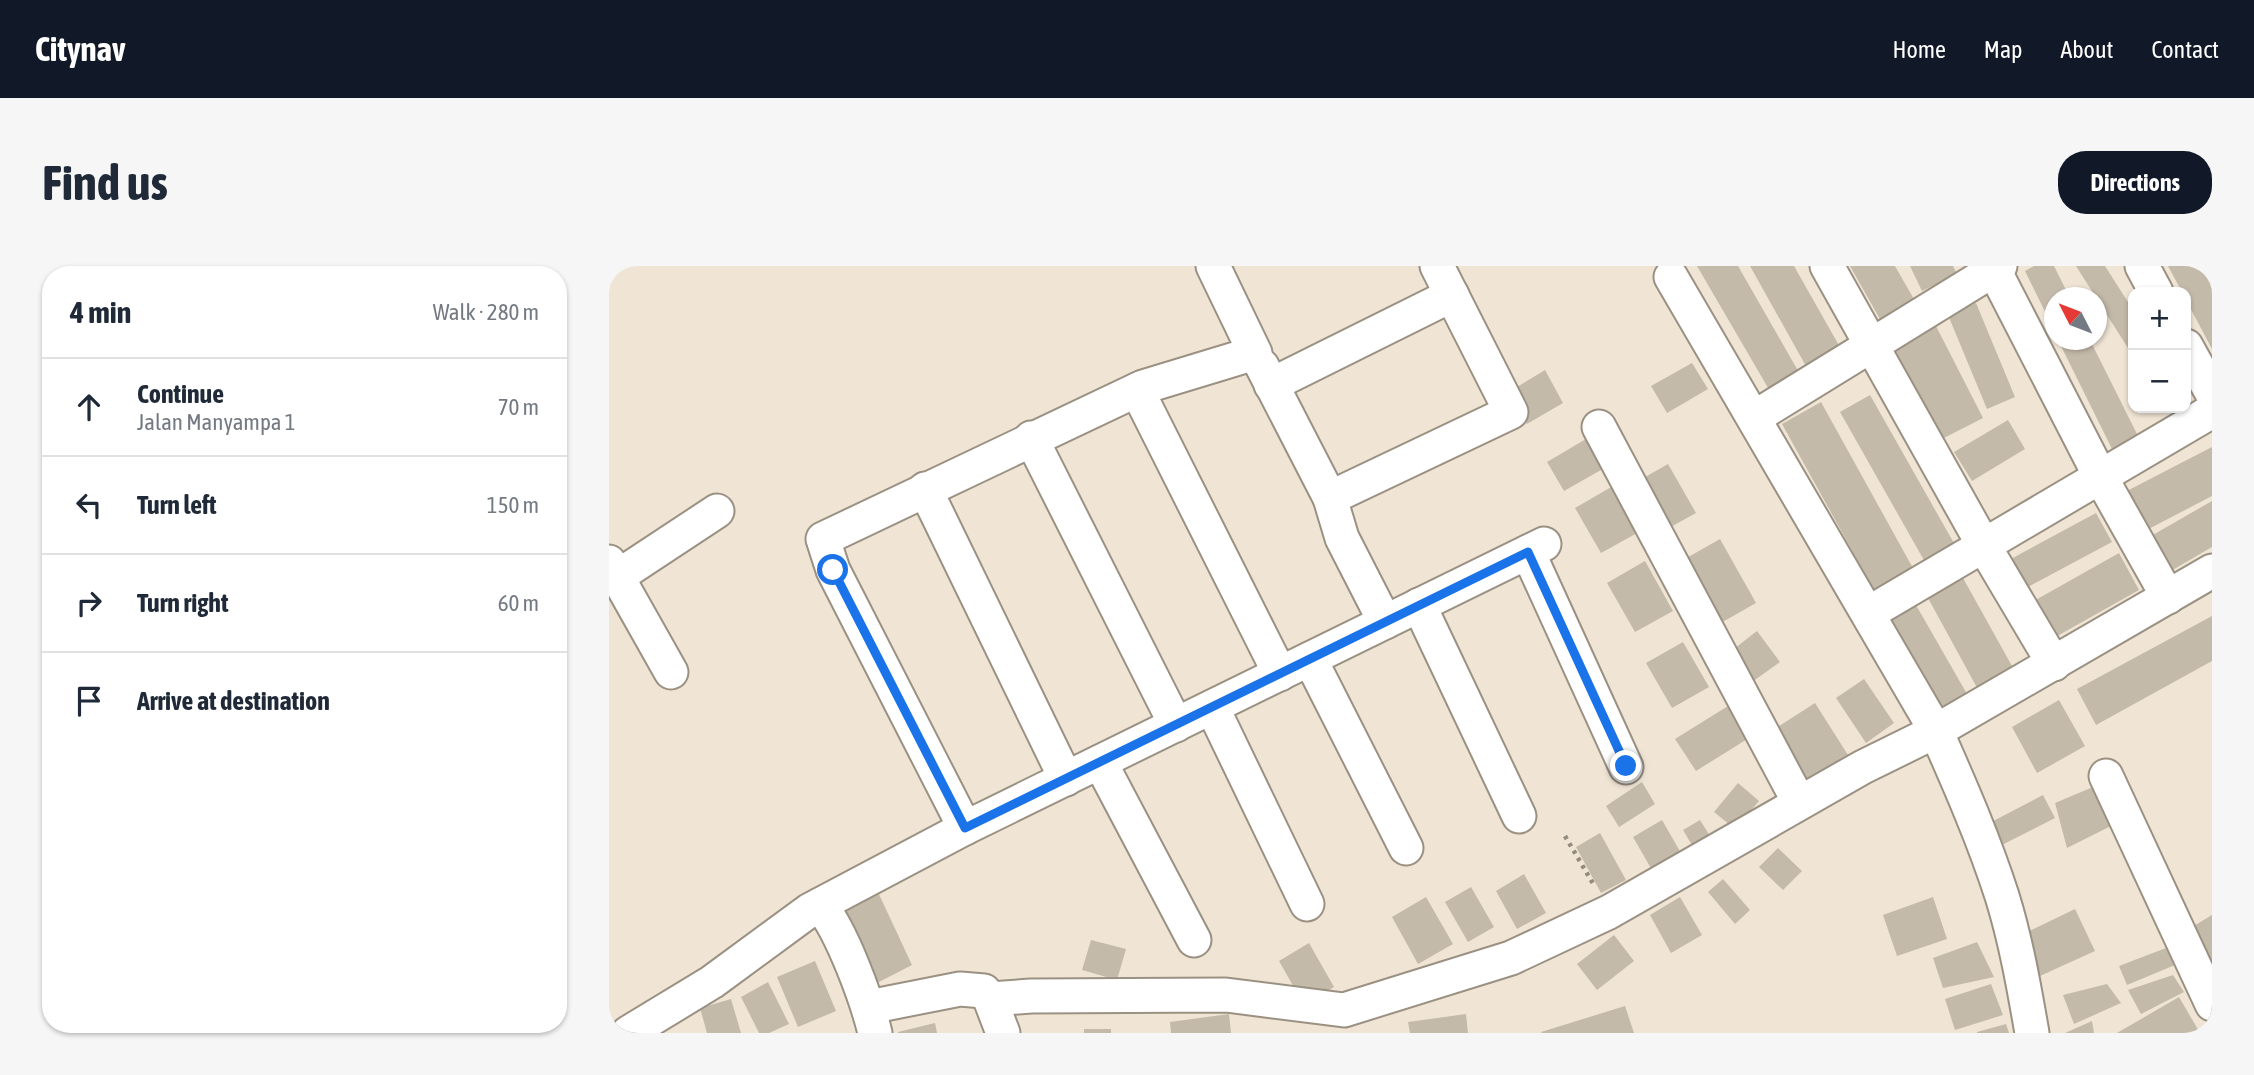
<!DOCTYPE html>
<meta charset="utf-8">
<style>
body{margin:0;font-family:"Asap Condensed",sans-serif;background:#f6f6f7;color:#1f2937}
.controls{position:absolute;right:21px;top:21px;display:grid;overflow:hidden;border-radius:14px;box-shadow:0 2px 5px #0004}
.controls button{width:63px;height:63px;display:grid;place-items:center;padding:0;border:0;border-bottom:2px solid #e0e1e3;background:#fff;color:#1f2937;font:35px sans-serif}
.compass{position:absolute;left:1435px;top:21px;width:63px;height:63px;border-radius:50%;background:#fff;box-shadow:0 2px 5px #0004;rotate:312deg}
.stop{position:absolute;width:21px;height:21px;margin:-16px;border:5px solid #1a73e8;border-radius:50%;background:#fff}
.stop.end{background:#1a73e8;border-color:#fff;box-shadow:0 2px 7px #0008}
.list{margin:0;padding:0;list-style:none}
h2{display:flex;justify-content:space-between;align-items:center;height:91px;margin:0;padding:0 28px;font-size:30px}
h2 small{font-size:23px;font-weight:400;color:#747a83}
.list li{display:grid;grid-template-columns:46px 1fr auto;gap:21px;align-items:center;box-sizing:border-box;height:98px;padding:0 28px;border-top:2px solid #e0e1e3}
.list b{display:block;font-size:26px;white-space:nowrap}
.list p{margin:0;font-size:23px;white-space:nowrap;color:#747a83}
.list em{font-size:23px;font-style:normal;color:#747a83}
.icon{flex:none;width:38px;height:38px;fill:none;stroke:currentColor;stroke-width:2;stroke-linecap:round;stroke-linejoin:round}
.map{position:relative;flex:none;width:1603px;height:767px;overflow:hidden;border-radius:28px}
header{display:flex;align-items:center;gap:42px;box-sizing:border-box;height:98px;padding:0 35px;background:#111827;color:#fff}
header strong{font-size:33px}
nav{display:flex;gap:38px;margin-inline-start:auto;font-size:24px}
.intro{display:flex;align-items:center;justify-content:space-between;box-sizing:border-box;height:168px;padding:0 42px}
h1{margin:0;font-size:49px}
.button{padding:18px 32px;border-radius:28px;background:#111827;color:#fff;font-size:24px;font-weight:700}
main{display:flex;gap:42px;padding:0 42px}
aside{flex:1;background:#fff;border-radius:28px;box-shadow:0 2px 5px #0004}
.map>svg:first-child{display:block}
</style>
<header>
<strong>Citynav</strong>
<nav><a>Home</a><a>Map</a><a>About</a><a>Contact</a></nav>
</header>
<div class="intro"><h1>Find us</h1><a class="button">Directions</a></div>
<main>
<aside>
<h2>4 min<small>Walk · 280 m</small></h2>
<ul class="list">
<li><svg class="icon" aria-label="ahead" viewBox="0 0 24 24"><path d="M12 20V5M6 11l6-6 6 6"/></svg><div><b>Continue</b><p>Jalan Manyampa 1</p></div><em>70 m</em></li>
<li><svg class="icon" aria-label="left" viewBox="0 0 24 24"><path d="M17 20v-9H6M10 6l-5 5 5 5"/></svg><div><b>Turn left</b></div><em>150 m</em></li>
<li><svg class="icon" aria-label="right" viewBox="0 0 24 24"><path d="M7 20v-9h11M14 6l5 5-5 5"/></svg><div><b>Turn right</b></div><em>60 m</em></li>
<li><svg class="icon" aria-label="arrive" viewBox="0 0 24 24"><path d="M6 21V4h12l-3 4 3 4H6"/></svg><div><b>Arrive at destination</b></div></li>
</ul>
</aside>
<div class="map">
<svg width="1603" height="767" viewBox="0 0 1603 767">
<rect width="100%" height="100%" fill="#f0e5d5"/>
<g fill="#c4baaa">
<polygon points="1088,0 1129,0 1192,110 1162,127"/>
<polygon points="1141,0 1185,0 1232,83 1198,102"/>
<polygon points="1241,0 1286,0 1306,35 1272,55"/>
<polygon points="1301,0 1344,0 1348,8 1313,25"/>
<polygon points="1425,0 1445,0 1461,32 1446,32 1446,66 1416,5"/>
<polygon points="1467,0 1496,0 1524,44 1524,90"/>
<polygon points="1559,0 1594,0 1603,16 1603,83 1577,34 1577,26 1573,26"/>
<polygon points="1367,37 1406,131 1378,143 1339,49"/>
<polygon points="1327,60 1374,152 1331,174 1284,82"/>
<polygon points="1449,74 1481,74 1531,174 1505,187"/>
<polygon points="1083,97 1099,123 1058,147 1042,120"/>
<polygon points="936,104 954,137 918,158 900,126"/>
<polygon points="1261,129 1346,279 1316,296 1231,146"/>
<polygon points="1212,136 1305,304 1266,326 1173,158"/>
<polygon points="1399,154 1416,183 1363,215 1345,186"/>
<polygon points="982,170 999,200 955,225 938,196"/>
<polygon points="1603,181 1603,230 1532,267 1512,228"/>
<polygon points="1059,198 1087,247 1058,263 1031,214"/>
<polygon points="1004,220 1030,266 992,287 966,242"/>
<polygon points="1603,235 1603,281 1555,309 1535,274"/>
<polygon points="1487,247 1503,276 1415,323 1400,294"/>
<polygon points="1111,273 1147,337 1103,362 1067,298"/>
<polygon points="1510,287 1530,324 1443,373 1423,336"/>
<polygon points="1036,295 1064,345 1026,366 998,317"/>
<polygon points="1354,312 1408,409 1372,429 1319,332"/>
<polygon points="1307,339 1362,435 1332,453 1277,357"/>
<polygon points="1603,350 1603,395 1487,459 1468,423"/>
<polygon points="1148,365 1171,396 1143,416 1121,386"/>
<polygon points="1074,376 1100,421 1063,442 1037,397"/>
<polygon points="1255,413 1285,457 1257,477 1227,432"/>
<polygon points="1450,434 1476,480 1428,507 1403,461"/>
<polygon points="1206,437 1239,489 1193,518 1161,466"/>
<polygon points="1119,440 1140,472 1087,505 1066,473"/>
<polygon points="1033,516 1046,538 1010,561 997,540"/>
<polygon points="1129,517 1150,535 1126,563 1105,546"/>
<polygon points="1484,521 1506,558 1458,582 1446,537"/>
<polygon points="1434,529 1446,552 1381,585 1369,563"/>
<polygon points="1053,554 1076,594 1047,611 1024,571"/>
<polygon points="1091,554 1101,570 1084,581 1074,564"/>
<polygon points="991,567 1017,614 992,627 967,581"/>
<polygon points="1169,582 1193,605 1174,624 1150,601"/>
<polygon points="915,608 937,647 908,663 887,625"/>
<polygon points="1114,613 1141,644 1126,658 1099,626"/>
<polygon points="862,621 885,661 859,676 836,636"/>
<polygon points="268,624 303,699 268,717 231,641"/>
<polygon points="817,631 844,678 809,698 783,651"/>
<polygon points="1071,631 1093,669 1062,687 1041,649"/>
<polygon points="1324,631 1338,673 1288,690 1274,649"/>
<polygon points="1466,643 1486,685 1431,710 1412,669"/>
<polygon points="1603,649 1603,710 1573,667"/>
<polygon points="1005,669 1025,695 988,724 968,698"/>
<polygon points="482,674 517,683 508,714 473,704"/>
<polygon points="1368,676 1385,711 1334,722 1324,692"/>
<polygon points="700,677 725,721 695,739 670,695"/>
<polygon points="1557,682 1566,699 1518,719 1510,700"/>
<polygon points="206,695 227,745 189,761 168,711"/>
<polygon points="1564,709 1575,726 1532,748 1519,724"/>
<polygon points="159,716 180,758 160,767 150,767 132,731"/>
<polygon points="1382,718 1394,749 1346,764 1336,733"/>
<polygon points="1498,718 1512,737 1465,758 1454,729"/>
<polygon points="1570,731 1591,767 1508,767"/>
<polygon points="122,733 132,767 98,767 91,742"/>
<polygon points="1016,740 1025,767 933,767 932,766"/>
<polygon points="620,748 622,767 562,767 561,756"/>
<polygon points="857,748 859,767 801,767 799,756"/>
<polygon points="1483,755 1485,767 1456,767"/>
<polygon points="326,757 328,767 289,767 289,766"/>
<polygon points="1397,758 1400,767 1368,767 1368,766"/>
<rect x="475" y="763" width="27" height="4"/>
</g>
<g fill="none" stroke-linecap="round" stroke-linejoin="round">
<g stroke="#9b9183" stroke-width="37">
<g id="minor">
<polyline points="1218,0 1375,280 1445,398"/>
<polyline points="1383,0 1491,210 1559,331"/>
<polyline points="1533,0 1547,26"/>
<path d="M1062 11 1327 465C1351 519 1375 574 1393 630 1407 675 1415 721 1423 767"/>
<polyline points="1577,80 1603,127"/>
<polyline points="653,100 721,232"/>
<polyline points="662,119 843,29"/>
<polyline points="528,124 671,408"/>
<polyline points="1146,151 1391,0"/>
<polyline points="990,161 1190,536"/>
<polyline points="422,172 567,459"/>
<polyline points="316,223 457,513"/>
<polyline points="919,286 1017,501"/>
<polyline points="0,296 62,406"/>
<polyline points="8,311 108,245"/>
<polyline points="810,339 910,550"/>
<polyline points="1260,347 1603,145"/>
<polyline points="776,356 733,272 721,232 902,146 828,0"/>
<polyline points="701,393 797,582"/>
<polyline points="603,441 698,638"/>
<polyline points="491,496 585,674"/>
<polyline points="1497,510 1603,738"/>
<polyline points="356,562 224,304 214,273 534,121 646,87 604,0"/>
<path d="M211 639C233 665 258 734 266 767"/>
<polyline points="381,733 422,730 617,729 735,744 902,692 1000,646 1254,501 1327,465 1603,305"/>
<polyline points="260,741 351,723 375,725 381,733 394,767"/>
<polyline points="19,767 103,716 201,644 356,562 935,278"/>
</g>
</g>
<polyline stroke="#928b80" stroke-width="4.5" stroke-dasharray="3.5 5" stroke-linecap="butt" points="956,570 986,621"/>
<use href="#minor" stroke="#fff" stroke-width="33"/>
</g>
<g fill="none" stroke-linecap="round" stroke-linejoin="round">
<polyline stroke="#1a73e8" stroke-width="9" points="224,304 356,562 919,286 1017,500"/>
</g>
</svg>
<div class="controls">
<button>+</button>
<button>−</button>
</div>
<svg class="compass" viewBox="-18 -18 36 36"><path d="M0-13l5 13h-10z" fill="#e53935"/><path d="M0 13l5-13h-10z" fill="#747a83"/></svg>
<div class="stop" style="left:224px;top:304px"></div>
<div class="stop end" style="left:1017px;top:500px"></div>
</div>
</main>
